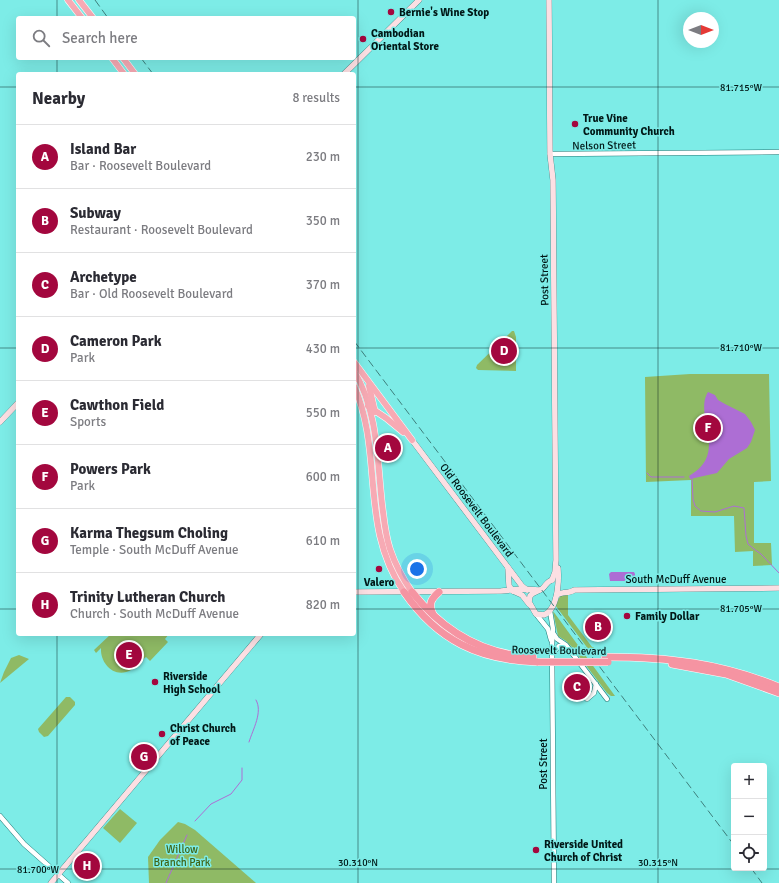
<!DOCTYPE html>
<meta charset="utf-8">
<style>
body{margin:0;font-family:Signika,sans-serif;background:#f2f2f3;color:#2b2b33}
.controls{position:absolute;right:12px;bottom:12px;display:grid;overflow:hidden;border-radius:4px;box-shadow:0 4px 16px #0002}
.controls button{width:36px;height:36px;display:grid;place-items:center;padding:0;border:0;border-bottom:1px solid #e1e1e2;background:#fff;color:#2b2b33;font:20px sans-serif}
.compass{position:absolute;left:683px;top:12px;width:36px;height:36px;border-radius:50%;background:#fff;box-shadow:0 4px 16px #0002;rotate:90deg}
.you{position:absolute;left:417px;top:569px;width:14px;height:14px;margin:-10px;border:3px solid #fff;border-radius:50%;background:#1a73e8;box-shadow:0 0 0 6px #1a73e833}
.badge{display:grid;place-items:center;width:26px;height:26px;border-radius:50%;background:#a3073e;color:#fff;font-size:13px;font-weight:700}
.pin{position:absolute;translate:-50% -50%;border:2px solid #fff;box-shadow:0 1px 4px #0006}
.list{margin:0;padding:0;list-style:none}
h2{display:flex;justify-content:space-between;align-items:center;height:52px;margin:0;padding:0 16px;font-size:17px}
h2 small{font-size:13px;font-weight:400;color:#7c7c81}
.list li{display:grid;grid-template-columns:26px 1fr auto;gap:12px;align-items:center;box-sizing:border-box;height:64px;padding:0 16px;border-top:1px solid #e1e1e2}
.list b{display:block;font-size:15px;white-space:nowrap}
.list p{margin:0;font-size:13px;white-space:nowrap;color:#7c7c81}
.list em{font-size:13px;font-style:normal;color:#7c7c81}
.icon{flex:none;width:22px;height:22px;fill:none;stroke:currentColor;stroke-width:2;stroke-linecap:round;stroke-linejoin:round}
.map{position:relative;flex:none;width:779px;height:883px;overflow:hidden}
.search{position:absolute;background:#fff;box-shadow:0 4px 16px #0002;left:16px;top:16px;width:340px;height:44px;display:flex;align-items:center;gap:10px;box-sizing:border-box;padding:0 14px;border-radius:4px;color:#7c7c81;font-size:15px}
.panel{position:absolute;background:#fff;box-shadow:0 4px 16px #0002;left:16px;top:72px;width:340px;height:564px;border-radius:4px}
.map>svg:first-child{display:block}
</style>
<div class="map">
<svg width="779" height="883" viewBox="0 0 779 883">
<rect width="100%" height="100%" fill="#7dece7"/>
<g fill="#8fba65">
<polygon points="512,331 514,331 516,337 516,371 478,370 476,368 477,365"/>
<polygon points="690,374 769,374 771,481 754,482 754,543 771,543 772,565 753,566 753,551 735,552 734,516 691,516 691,480 646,482 645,377"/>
<polygon points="561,595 568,595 568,615 592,647 594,647 593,654 592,654 555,605"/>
<polygon points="553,611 615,696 611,696 607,693 572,647 566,641 558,636"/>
<path d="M111 634H169L165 639 168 642 150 661 146 657C141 661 137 667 131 670 115 679 100 664 101 648L96 653 94 650Z"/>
<polygon points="19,655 29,659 0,683 4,672 11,658"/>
<polygon points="66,697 70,697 75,702 75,705 48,736 44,737 39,732 38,729"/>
<polygon points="120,809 137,823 120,843 103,828"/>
<polygon points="178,822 185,824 195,830 256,883 149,883 148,857 160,840"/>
</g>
<g fill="#ad6ed4">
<path d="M708 392 715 395 718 400 725 404 745 414 751 422 755 430 751 442 747 448 729 459 717 473 690 479 689 476C730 453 693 416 708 392Z"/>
<polygon points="611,572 634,572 635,574 635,580 633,581 610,581 609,574"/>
</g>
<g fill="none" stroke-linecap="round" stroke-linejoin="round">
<g stroke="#ad6ed4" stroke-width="1">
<polyline points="647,473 651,477 684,477"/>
<polyline points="692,478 693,499 695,506 701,511 715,512 734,506 744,508 746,536 748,544 754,549 761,554 779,573"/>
<path d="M249 742C253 729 263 712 256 700"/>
<polyline points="195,821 211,804 231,794 242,780 242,768"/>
<polyline points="166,883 187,835"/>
</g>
<g stroke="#207b78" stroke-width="5.5">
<g id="tertiary">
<polyline points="550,154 779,152"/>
<polyline points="550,611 553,629 552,644 554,883"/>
<polyline points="536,614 548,629 551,640"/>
<polyline points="553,633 557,639 566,645 607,699"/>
<polyline points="552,654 559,646 567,647"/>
<polyline points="587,699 594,693 596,684"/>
<polyline points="0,816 24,844 68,883"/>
</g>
</g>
<g stroke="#207b78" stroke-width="6">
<g id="secondary">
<path d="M549 0 550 154 553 180C555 307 554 433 556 560L555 572 552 580"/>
<polyline points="344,74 419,0"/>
<polyline points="0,422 18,403"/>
<polyline points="412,440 522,586 527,590"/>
<polyline points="508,568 509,586 513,591"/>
<path d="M552 580C546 582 546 586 542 589 537 592 533 592 530 596L529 602 536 614 544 615C558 609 559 582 558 568"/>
<polyline points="513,591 522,595 529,604"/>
<polyline points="354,592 501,591 522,589 539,590"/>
<path d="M557 595C562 591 569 594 574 590L779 588"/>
<polyline points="51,883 261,634"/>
</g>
</g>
<g stroke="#fff" stroke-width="7">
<g id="trunk">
<polyline points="68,0 82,18"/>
<polyline points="79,0 93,18"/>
<polyline points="112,58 124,74"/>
<polyline points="123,58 135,74"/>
<polyline points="354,362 412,440"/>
<path d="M354 371C378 411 377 459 382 504 384 519 385 534 390 549 395 564 403 579 412 592"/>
<path d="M354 386C384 453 359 527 404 592"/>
<polyline points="369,386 375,412"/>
<polyline points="368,406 386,418 403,432"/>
</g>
</g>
<g stroke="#fff" stroke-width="8">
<g id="motorway">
<path d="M404 592C438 641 479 660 538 662"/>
<path d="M412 592C443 631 483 655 533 657"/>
<path d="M433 614C428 604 431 599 439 592"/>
<path d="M605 657C668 657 720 663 779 687"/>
<polyline points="672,664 726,674 779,693"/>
</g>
</g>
<use href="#tertiary" stroke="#fff" stroke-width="4.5"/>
<use href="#secondary" stroke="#fcdfe3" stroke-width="5.5"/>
<use href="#trunk" stroke="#f7aab4" stroke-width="6"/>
<use href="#motorway" stroke="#f594a2" stroke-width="7"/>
<g stroke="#3e807d" stroke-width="1" stroke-dasharray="8 4" stroke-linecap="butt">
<polyline points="95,0 108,18"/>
<polyline points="141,58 153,74"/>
<polyline points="354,341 734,845"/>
<polyline points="751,868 762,883"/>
</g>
<g stroke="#fff" stroke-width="8" stroke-linecap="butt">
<polyline id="motorway-bridge" points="538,662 608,662"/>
</g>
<use href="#motorway-bridge" stroke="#f594a2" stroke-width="7"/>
</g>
<path fill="none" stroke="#011817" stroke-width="1" stroke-opacity="0.45" d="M57 0V18M358 0V883M658 0V883M57 58V74M0 87H18M354 87H779M0 348H18M354 348H779M0 609H18M354 609H779M57 634V883M0 869H779"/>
<g fill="#a3073e" stroke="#7dece7" stroke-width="1.5">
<circle cx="391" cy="12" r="4"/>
<circle cx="363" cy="39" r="4"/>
<circle cx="575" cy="124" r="4"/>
<circle cx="379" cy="569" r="4"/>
<circle cx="627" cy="616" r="4"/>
<circle cx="155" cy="682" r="4"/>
<circle cx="162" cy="734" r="4"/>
<circle cx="536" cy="850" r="4"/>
</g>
<g text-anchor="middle" stroke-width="3" stroke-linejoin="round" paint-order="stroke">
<g font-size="11" font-weight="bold" fill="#011817" stroke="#7dece7" text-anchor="start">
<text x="399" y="16">Bernie's Wine Stop</text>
<text x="371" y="37">Cambodian<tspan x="371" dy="13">Oriental Store</tspan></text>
<text x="583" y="122">True Vine<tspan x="583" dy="13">Community Church</tspan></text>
<text x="379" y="586" text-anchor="middle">Valero</text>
<text x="635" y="620">Family Dollar</text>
<text x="163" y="680">Riverside<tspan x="163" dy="13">High School</tspan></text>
<text x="170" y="732">Christ Church<tspan x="170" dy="13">of Peace</tspan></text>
<text x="544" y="848">Riverside United<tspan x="544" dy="13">Church of Christ</tspan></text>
</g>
<g font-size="11" fill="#011817" stroke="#7dece7">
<text transform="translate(604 145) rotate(-1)" y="4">Nelson Street</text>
<text transform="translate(544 280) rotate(-91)" y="4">Post Street</text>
<text transform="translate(477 510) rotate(53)" y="4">Old Roosevelt Boulevard</text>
<text x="676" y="583">South McDuff Avenue</text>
<text transform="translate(559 650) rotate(1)" y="4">Roosevelt Boulevard</text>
<text transform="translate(543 764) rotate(-90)" y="4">Post Street</text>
</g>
<g font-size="11" fill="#406415" stroke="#7dece7">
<text x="182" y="853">Willow<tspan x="182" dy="13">Branch Park</tspan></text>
</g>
</g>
<g font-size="10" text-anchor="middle" fill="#011817" stroke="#7dece7" stroke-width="3" stroke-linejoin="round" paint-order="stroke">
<text x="741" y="91">81.715°W</text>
<text x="741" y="351">81.710°W</text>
<text x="741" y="612">81.705°W</text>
<text x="358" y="866">30.310°N</text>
<text x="658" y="866">30.315°N</text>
<text x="38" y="873">81.700°W</text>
</g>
</svg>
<div class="controls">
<button>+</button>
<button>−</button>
<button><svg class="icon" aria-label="locate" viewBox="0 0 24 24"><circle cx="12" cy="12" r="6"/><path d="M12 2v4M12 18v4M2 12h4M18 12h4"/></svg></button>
</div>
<svg class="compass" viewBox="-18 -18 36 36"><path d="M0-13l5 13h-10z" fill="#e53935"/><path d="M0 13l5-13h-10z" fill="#7c7c81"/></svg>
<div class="you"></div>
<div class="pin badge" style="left:388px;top:448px">A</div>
<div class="pin badge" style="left:598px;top:627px">B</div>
<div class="pin badge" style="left:577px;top:687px">C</div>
<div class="pin badge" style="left:504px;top:351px">D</div>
<div class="pin badge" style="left:129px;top:655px">E</div>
<div class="pin badge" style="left:708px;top:428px">F</div>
<div class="pin badge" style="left:144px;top:757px">G</div>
<div class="pin badge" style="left:87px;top:866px">H</div>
<div class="search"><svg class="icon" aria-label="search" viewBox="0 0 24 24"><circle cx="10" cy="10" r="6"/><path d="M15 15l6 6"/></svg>Search here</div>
<section class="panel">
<h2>Nearby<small>8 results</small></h2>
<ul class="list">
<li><span class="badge">A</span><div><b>Island Bar</b><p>Bar · Roosevelt Boulevard</p></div><em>230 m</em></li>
<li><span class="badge">B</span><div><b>Subway</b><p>Restaurant · Roosevelt Boulevard</p></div><em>350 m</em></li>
<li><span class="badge">C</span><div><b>Archetype</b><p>Bar · Old Roosevelt Boulevard</p></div><em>370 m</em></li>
<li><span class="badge">D</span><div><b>Cameron Park</b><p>Park</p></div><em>430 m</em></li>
<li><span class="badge">E</span><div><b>Cawthon Field</b><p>Sports</p></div><em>550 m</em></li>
<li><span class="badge">F</span><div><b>Powers Park</b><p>Park</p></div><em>600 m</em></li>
<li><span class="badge">G</span><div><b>Karma Thegsum Choling</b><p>Temple · South McDuff Avenue</p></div><em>610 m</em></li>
<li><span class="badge">H</span><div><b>Trinity Lutheran Church</b><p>Church · South McDuff Avenue</p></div><em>820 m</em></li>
</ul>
</section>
</div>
